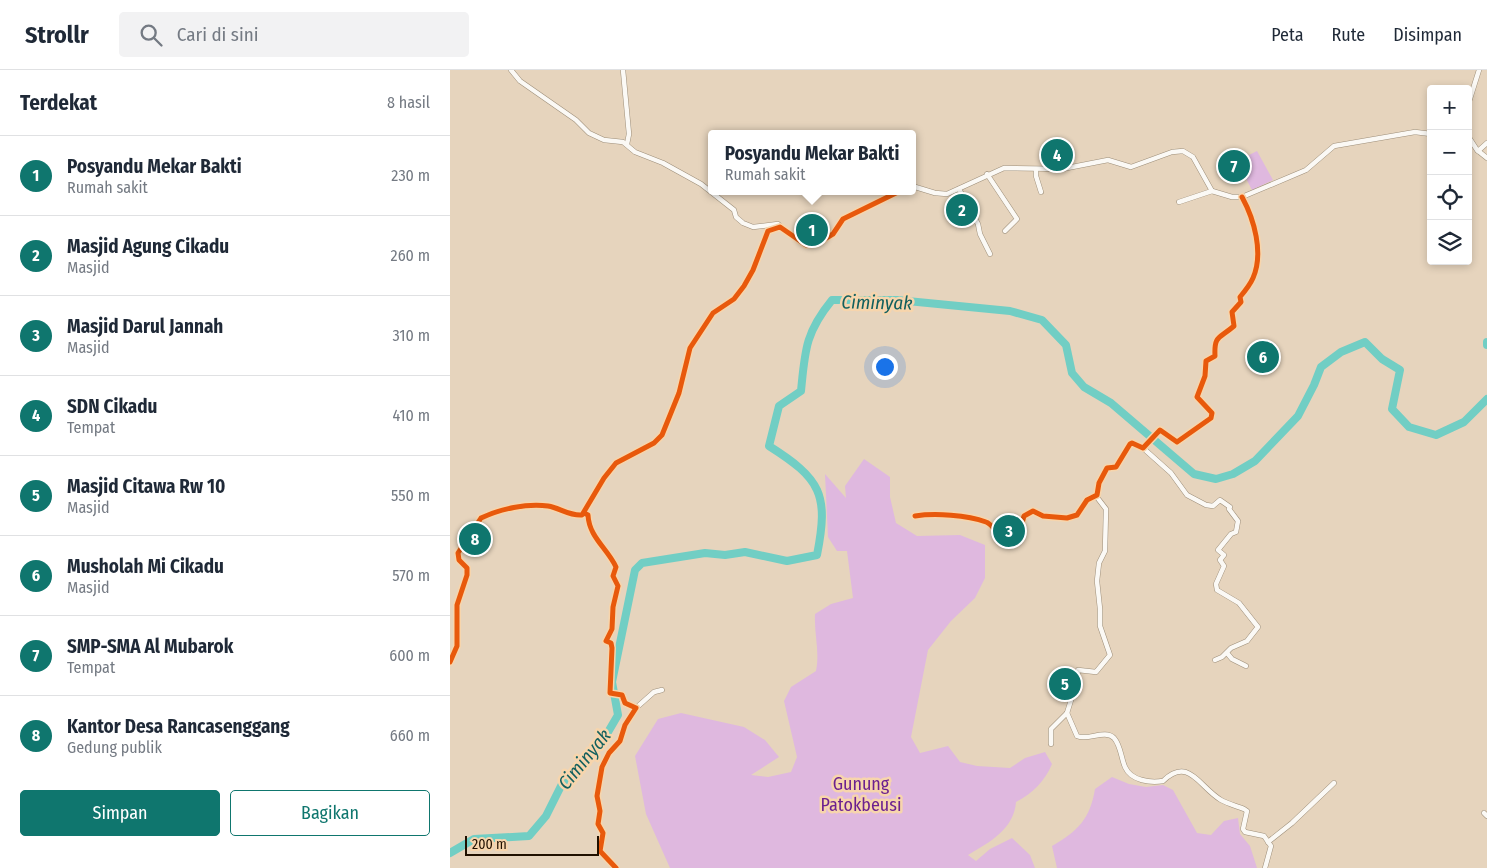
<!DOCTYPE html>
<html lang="id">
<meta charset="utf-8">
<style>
body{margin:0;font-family:"Fira Sans Condensed",sans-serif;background:#f2f2f3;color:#1f2937}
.controls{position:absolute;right:15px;top:15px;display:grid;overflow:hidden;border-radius:5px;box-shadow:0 2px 8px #0003}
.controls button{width:45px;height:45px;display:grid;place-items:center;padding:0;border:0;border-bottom:1px solid #e0e1e3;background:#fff;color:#1f2937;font:25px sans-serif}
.scale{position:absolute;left:15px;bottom:12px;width:134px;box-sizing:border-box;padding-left:5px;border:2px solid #201000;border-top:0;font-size:14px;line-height:18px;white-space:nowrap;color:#201000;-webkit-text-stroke:4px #f7d5ac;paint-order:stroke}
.you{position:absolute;left:434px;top:296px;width:18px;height:18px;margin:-12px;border:4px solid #fff;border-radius:50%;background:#1a73e8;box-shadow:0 0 0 8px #1a73e833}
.badge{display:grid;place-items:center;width:32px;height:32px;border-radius:50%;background:#0f766e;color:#fff;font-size:16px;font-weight:700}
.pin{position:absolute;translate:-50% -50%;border:2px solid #fff;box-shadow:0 1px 5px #0006}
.popup{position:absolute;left:258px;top:60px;width:208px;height:65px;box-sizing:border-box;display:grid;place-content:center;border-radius:5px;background:#fff;filter:drop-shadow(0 1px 4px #0005);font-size:16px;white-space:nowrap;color:#747a83}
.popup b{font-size:19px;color:#1f2937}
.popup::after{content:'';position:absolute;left:50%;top:100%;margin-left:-10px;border:10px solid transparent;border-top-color:#fff}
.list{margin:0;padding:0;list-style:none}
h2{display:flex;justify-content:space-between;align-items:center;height:65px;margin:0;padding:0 20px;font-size:21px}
h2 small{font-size:16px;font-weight:400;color:#747a83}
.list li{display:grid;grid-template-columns:32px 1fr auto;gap:15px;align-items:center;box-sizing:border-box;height:80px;padding:0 20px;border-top:1px solid #e0e1e3}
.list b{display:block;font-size:19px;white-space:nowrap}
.list p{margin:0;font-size:16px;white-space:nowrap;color:#747a83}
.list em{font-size:16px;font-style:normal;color:#747a83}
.actions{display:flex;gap:10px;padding:15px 20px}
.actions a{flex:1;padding:11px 0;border:1px solid #0f766e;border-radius:5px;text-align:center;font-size:18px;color:#0f766e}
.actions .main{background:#0f766e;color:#fff}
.icon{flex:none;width:28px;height:28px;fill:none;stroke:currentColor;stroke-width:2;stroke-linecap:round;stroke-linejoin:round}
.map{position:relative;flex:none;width:1037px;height:798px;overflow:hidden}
header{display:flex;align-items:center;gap:30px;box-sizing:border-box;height:70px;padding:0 25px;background:#fff;border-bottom:1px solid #e0e1e3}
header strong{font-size:24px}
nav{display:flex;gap:28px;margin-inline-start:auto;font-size:18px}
.search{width:350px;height:45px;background:#f2f2f3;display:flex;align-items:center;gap:12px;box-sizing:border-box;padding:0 18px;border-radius:5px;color:#747a83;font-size:19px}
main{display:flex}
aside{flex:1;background:#fff}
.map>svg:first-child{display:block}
</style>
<header>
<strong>Strollr</strong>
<div class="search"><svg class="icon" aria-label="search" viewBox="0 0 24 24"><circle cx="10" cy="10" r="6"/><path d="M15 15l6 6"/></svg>Cari di sini</div>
<nav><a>Peta</a><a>Rute</a><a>Disimpan</a></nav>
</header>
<main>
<aside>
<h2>Terdekat<small>8 hasil</small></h2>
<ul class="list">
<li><span class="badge">1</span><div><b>Posyandu Mekar Bakti</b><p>Rumah sakit</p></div><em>230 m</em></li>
<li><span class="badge">2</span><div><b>Masjid Agung Cikadu</b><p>Masjid</p></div><em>260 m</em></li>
<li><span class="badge">3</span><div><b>Masjid Darul Jannah</b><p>Masjid</p></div><em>310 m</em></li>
<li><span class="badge">4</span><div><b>SDN Cikadu</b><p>Tempat</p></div><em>410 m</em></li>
<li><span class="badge">5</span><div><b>Masjid Citawa Rw 10</b><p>Masjid</p></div><em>550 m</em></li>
<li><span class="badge">6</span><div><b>Musholah Mi Cikadu</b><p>Masjid</p></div><em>570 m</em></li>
<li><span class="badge">7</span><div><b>SMP-SMA Al Mubarok</b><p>Tempat</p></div><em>600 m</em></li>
<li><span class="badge">8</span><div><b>Kantor Desa Rancasenggang</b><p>Gedung publik</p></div><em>660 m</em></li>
</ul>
<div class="actions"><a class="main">Simpan</a><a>Bagikan</a></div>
</aside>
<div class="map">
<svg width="1037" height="798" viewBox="0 0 1037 798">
<rect width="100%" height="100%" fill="#e6d4bd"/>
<g fill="#dfb8df">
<polygon points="807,81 823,110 802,120 787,91"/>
<path d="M414 389 440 407V427L446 453 467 466 510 465 535 475V508L525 528 501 551 478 580 461 667 470 683 498 676 510 692 527 696 560 698 575 688 595 682 602 694C595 711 583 723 566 732 564 759 540 772 518 785L526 791 540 779 562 768 580 785 585 798H220L196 744 185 686 208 649 231 643 294 657 315 670 329 687 301 705 318 707 341 702 347 687 334 631 341 617 366 601C370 581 364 565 365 544L381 534 403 528 397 481H387L378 467 375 404 396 428 395 416Z"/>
<path d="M662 707 679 714 696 717 713 715 723 720 747 763 761 765 774 751 788 748 790 764 800 776 807 798H607L602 776C628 761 640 749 645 719Z"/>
</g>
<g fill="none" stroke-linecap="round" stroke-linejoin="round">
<g stroke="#71cec4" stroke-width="8">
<polyline points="1037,272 1037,275"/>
<path d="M0 783 24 769 79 766 96 746 112 714 151 674 168 645 162 612 185 500 192 493 255 483 275 485 295 482 337 491 367 485C379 424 371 409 319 376L329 336 351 321C355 281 355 263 382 230H447L560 241 592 250 616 275 622 303 634 317 661 333 744 404 766 409 783 404 805 391 848 346 864 315 871 297 891 282 915 272 932 289 950 300 942 339 959 357 986 365 1014 352 1037 329"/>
</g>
<g stroke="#9d8e79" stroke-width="5.5">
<g id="minor">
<polyline points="61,0 70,11 126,50 139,63 154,70 173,72 185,82 213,93 251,114 284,140 286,147 293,153 303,157 328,154 333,159"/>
<polyline points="173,0 179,64 177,74"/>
<polyline points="1018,35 1029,0"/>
<polyline points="1018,66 1027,80 1037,88"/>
<polyline points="1028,81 1037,73"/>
<polyline points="586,100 586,106 591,122"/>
<polyline points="537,104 567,149 555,161"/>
<polyline points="462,116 485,123 497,124 554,98 612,99 658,90 681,97 722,82 733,81 743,87 762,121 782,127 792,127 856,100 884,76 965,62 981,64"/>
<polyline points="509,119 528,154 530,164 540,184"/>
<polyline points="729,132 762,121"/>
<polyline points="693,378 721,403 737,425 756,435 763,436 770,430 780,437 779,439 788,451 786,462 781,464 768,480 774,485 770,490 774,496 766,514 767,520 789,533 808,557 797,571 781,578 772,587 765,590"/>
<path d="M134 443 138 445C139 467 157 478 166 497L163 506 168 516 163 537 162 559 156 571 161 573 162 578 160 623 172 625 175 633 186 638 175 655 170 671 159 683 152 697 147 726 150 741 148 754 153 763 150 781 166 798"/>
<path d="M465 446C485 443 517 445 536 452 542 454 545 462 551 464 558 465 565 465 570 460L574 446 583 441 593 446 617 448 627 445 637 430 647 425 649 413 657 398 666 397 680 374 682 373 693 378 710 360 727 372 761 348 762 343 747 327 755 306 756 291 765 286C764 265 769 269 784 256L782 242 791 232 790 227C795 221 800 215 803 208 814 183 804 149 792 127"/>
<polyline points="777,583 782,589 796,596"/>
<path d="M0 592 7 576V535L17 505V498L9 490 8 483 31 448C50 439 77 433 98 436 110 438 119 446 132 445L154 408 166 393 204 373 212 365 229 323 240 278 263 243 284 229 294 216 303 200 318 161 330 157 356 175 366 174 383 164 393 149 450 121"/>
<polyline points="186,638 204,622 212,620"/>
<path d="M617 643 627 666C638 671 655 659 664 668 671 676 671 688 675 697 681 711 701 713 713 711 739 686 749 717 771 730 778 734 787 736 794 739L797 741 793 759 795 762 814 766 821 776 815 798"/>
<polyline points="601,674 601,659 617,643 626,614 628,600 646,602 660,585 650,556 650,539 647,511 649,493 655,481 656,439 646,426"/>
<polyline points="1034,743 1037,746"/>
<polyline points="818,772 842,753 884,713"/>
</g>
</g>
<use href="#minor" stroke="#fbf9f5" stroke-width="4.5"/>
<g stroke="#f7d5ac" stroke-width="8">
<g id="cycleway">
<path d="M134 443 138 445C139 467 157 478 166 497L163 506 168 516 163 537 162 559 156 571 161 573 162 578 160 623 172 625 175 633 186 638 175 655 170 671 159 683 152 697 147 726 150 741 148 754 153 763 150 781 166 798"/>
<path d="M465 446C485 443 517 445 536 452 542 454 545 462 551 464 558 465 565 465 570 460L574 446 583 441 593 446 617 448 627 445 637 430 647 425 649 413 657 398 666 397 680 374 682 373 693 378 710 360 727 372 761 348 762 343 747 327 755 306 756 291 765 286C764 265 769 269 784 256L782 242 791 232 790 227C795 221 800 215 803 208 814 183 804 149 792 127"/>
<path d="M0 592 7 576V535L17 505V498L9 490 8 483 31 448C50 439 77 433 98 436 110 438 119 446 132 445L154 408 166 393 204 373 212 365 229 323 240 278 263 243 284 229 294 216 303 200 318 161 330 157 356 175 366 174 383 164 393 149 450 121"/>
</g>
</g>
<use href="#cycleway" stroke="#e8590c" stroke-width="5"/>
</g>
<g text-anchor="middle" stroke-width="5" stroke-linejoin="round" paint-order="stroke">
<g font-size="18" fill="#6c208f" stroke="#f7d5ac">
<text x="411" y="720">Gunung<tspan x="411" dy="21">Patokbeusi</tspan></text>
</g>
<g font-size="19" font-style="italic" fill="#13605e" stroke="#f7d5ac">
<text transform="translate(427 232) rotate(1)" y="7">Ciminyak</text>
<text transform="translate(134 689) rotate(-51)" y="7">Ciminyak</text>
</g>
</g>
</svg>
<div class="controls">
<button>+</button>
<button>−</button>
<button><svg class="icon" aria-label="locate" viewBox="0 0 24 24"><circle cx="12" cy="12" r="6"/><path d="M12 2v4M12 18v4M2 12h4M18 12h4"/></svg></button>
<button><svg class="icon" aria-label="layers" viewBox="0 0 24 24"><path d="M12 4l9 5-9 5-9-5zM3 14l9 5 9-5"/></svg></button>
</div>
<div class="scale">200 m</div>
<div class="you"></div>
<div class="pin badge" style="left:362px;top:160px">1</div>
<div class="popup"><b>Posyandu Mekar Bakti</b>Rumah sakit</div>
<div class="pin badge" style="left:512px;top:140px">2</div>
<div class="pin badge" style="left:559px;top:461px">3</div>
<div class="pin badge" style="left:607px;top:85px">4</div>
<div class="pin badge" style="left:615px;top:614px">5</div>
<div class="pin badge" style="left:813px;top:287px">6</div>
<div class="pin badge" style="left:784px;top:96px">7</div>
<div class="pin badge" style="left:25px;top:469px">8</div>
</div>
</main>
